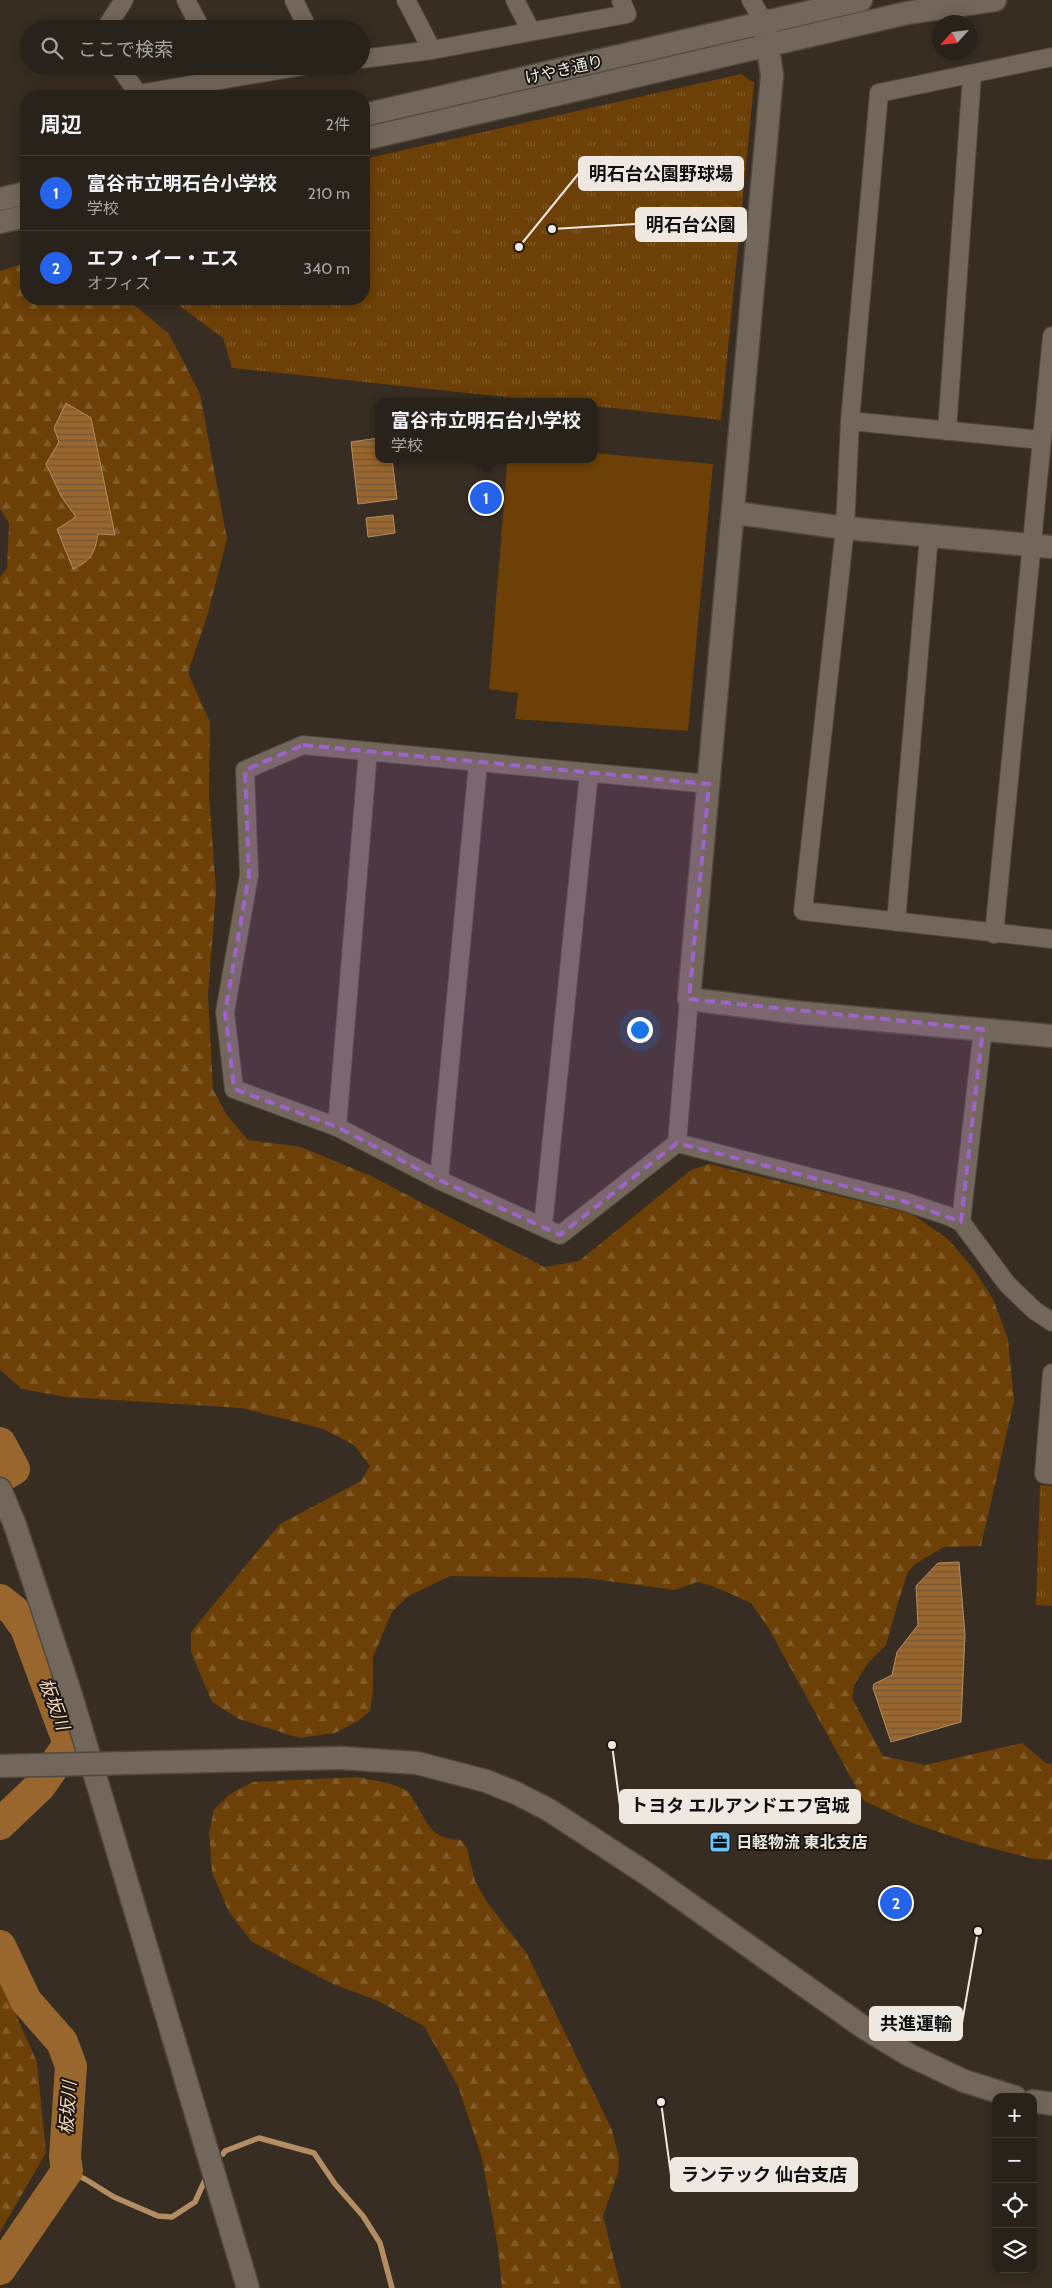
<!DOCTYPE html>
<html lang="ja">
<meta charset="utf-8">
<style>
body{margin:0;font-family:Cabin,"Noto Sans JP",sans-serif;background:#352f27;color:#f1f3f6}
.controls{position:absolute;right:15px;bottom:15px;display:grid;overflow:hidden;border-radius:10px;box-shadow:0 2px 12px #0003}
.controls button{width:45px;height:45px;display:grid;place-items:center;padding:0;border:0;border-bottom:1px solid #453f39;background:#29221a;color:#f1f3f6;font:25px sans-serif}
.compass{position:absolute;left:932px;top:15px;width:45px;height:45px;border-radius:50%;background:#29221a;box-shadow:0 2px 12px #0003;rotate:243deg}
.you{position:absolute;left:639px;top:1029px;width:18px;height:18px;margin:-12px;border:4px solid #fff;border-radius:50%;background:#1a73e8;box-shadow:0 0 0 8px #1a73e833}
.badge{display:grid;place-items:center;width:32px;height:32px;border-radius:50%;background:#2563eb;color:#fff;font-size:16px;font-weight:700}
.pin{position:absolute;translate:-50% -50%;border:2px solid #fff;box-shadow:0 1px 5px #0006}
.popup{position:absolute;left:375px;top:398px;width:222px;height:65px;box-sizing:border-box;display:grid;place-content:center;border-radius:10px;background:#29221a;filter:drop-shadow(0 1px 4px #0005);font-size:16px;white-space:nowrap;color:#a5a4a2}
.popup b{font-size:19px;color:#f1f3f6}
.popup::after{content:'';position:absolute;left:50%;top:100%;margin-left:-10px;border:10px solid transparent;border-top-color:#29221a}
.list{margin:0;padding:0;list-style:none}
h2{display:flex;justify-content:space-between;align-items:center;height:65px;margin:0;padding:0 20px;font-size:21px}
h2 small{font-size:16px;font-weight:400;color:#a5a4a2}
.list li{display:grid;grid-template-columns:32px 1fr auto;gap:15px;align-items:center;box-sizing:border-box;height:75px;padding:0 20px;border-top:1px solid #453f39}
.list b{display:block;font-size:19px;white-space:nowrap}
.list p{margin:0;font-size:16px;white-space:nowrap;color:#a5a4a2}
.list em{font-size:16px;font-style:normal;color:#a5a4a2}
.icon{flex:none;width:28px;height:28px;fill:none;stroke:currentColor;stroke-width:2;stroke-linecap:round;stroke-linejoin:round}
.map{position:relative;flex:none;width:1052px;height:2288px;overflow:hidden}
.search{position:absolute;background:#29221a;box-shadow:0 2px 12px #0003;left:20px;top:20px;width:350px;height:55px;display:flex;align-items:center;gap:12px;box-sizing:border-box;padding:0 18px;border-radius:28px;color:#a5a4a2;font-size:19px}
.panel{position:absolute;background:#29221a;box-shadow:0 2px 12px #0003;left:20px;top:90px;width:350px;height:215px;border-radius:20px}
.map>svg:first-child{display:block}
</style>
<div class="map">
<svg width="1052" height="2288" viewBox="0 0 1052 2288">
<defs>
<pattern id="forest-firs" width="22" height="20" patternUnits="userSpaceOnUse" patternTransform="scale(1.25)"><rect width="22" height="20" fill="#6c4007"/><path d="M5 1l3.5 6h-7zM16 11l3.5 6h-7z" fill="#815c2b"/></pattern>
<pattern id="park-tufts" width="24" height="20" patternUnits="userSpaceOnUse" patternTransform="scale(1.25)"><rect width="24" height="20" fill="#6c4007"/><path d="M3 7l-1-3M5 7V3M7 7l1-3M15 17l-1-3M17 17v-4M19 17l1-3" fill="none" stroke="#815c2b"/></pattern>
<pattern id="water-rules" width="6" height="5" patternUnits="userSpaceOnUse" patternTransform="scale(1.25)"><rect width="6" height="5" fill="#99662d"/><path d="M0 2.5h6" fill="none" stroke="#705638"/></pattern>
</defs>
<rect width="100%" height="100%" fill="#372d22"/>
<polygon fill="#6c4007" points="594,453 713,464 688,731 515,719 518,693 489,689 507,465 509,459 594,459"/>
<g fill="url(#forest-firs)">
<polygon points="26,263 26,299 127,299 169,334 200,394 227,539 208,613 188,673 210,722 209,795 216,891 208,995 213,1089 226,1114 248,1140 301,1147 371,1176 544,1267 579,1261 691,1170 709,1164 912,1214 948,1239 972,1267 993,1299 1008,1339 1014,1401 981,1546 944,1547 915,1564 908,1572 899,1599 886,1645 869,1662 854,1685 852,1698 883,1756 925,1765 1022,1743 1046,1763 1052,1764 1052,1860 1034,1859 968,1842 915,1824 864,1801 769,1629 751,1603 715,1587 697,1582 675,1590 585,1578 450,1576 407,1597 392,1612 373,1657 373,1690 370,1711 358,1721 335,1733 300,1738 239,1719 212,1702 191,1652 191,1632 280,1524 361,1481 370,1466 354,1445 323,1429 241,1408 66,1397 22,1389 0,1370 0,577 7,568 9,523 0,509 0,271"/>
<path d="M358 1777C373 1781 394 1782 407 1791 411 1794 413 1800 416 1804 430 1827 431 1838 461 1840L467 1848 475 1881 487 1902 527 1954 612 2130 619 2158 618 2173 603 2216 621 2288H502L498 2248 482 2158 458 2086 424 2026 378 2001 333 1984 252 1942 229 1912 212 1872 209 1833 214 1810 230 1794 253 1782Z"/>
<polygon points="0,1979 37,2062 46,2153 0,2232"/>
</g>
<g fill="url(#park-tufts)">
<polygon points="741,74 754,83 721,420 594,406 594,402 553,402 232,368 223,338 170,299 364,299 364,159"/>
<polygon points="1040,1485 1052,1486 1052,1606 1036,1605"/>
</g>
<g fill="url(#water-rules)" stroke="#b38d63">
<path d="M66 403 91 418 115 535 98 534C95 553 91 561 73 569L57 529 76 517 61 496 46 464 59 442 54 428Z"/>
<polygon points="378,438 378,459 392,459 397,499 358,504 351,442"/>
<polygon points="393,515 395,533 368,537 366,518"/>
<polygon points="959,1562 965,1635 961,1722 891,1742 873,1688 874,1684 892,1675 897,1652 918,1625 916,1586 938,1563"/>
</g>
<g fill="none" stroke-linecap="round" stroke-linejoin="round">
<g stroke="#b38d63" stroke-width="5.5">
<polyline points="223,2154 225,2151 259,2138 314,2153 335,2184 363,2216 380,2243 392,2288"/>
<polyline points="67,2171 85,2179 114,2197 158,2216 172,2217 195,2202 205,2180"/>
</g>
<g stroke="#99662d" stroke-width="32">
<polyline points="0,1443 14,1469 0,1477"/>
<polyline points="0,1600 14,1611 26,1628 69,1744 40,1786 0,1824"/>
<polyline points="0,1946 26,2001 62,2042 71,2066 65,2157 67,2171 0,2269"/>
</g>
<g stroke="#50483e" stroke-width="20">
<g id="minor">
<polyline points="186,0 201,29"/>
<polyline points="294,0 308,29"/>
<polyline points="406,0 432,50"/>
<polyline points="515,0 531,31"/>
<polyline points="751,0 764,22"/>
<polyline points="105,29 124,0"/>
<polyline points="1052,57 879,93 850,421 845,528 803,911 1052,939"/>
<polyline points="361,59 432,50 627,14 621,0"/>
<polyline points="119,66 138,94 303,66"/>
<polyline points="850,421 1042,440"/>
<polyline points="947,431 972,75"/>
<polyline points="896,922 929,536"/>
<polyline points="994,934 1052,336"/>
<polyline points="689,999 677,1143 560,1235 439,1180 337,1127 234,1089 225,1012 249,875 245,770 303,745 709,784"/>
<polyline points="337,1127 368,751"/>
<polyline points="677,1143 903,1201 948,1216 961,1222 1007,1284 1034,1310 1052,1322"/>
<polyline points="439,1180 478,763"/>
<polyline points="961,1222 983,1029"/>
<polyline points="543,1226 589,773"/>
<polyline points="1052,1373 1044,1474 1052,1475"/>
</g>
</g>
<g stroke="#50483e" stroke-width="25">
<g id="tertiary">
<path d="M764 22 772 75C746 383 718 691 689 999L793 1012 1052 1036"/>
<polyline points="364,115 861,0"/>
<polyline points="364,139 907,13 995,0"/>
<polyline points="0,199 26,193"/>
<polyline points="0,222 26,216"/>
<polyline points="736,513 845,528 1052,547"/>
<polyline points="0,1489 15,1525 71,1695 248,2288"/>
<polyline points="341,1758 417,1763 486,1781 516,1793 549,1810 647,1874 863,2027 909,2055 964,2081 1015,2097"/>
<polyline points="1033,2101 1052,2104"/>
</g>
</g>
<use href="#minor" stroke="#73675b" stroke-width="18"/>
<use href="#tertiary" stroke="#73675b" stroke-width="22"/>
<g stroke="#50483e" stroke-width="25" stroke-linecap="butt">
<polyline id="tertiary-bridge" points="0,1766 341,1758"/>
</g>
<use href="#tertiary-bridge" stroke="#73675b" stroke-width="22"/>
</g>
<path fill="#9e64c9" fill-opacity="0.2" stroke="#9e64c9" stroke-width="4" stroke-dasharray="10 6" stroke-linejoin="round" d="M303 745 709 784 689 999 983 1029 961 1222 903 1201 677 1143 560 1235 439 1180 337 1127 234 1089 225 1012 249 875 245 770Z"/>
<defs>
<g id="office-square" transform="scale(1.125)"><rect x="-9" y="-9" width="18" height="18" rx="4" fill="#6ec2f3" stroke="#1b1611"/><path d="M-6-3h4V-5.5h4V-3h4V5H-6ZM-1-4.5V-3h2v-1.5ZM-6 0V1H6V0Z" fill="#111"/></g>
</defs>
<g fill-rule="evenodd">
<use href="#office-square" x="720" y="1842"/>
</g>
<g text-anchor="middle" stroke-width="4" stroke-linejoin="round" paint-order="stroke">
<g font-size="16" fill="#efe8e1" stroke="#1b1611">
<text transform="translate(564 69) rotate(-13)" y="6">けやき通り</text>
</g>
<g font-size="16" font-weight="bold" fill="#efe8e1" stroke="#1b1611" text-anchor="start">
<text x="736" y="1848">日軽物流 東北支店</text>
</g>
<g font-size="18" font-style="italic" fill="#f6d8bb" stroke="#1b1611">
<text transform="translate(54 1704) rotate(69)" y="6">板坂川</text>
<text transform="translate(68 2108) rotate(-86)" y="6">板坂川</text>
</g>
</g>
<path fill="none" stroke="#efe8e1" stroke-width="2" d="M519 247L579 173M552 229L636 224M612 1745L620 1806M978 1931L962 2023M661 2102L671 2175"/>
<g fill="#efe8e1" stroke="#1b1611" stroke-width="2">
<circle cx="519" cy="247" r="5"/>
<circle cx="552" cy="229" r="5"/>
<circle cx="612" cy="1745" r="5"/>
<circle cx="978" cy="1931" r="5"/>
<circle cx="661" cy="2102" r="5"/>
</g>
<g fill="#efe8e1" stroke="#efe8e1" stroke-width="2">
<rect x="579" y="157" width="164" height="33" rx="5"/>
<rect x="636" y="208" width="110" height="33" rx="5"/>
<rect x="620" y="1790" width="240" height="33" rx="5"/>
<rect x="870" y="2007" width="92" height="33" rx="5"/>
<rect x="671" y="2158" width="186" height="33" rx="5"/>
</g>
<g font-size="18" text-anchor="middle" font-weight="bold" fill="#111">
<text x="661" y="180">明石台公園野球場</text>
<text x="691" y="231">明石台公園</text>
<text x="740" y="1812">トヨタ エルアンドエフ宮城</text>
<text x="916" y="2030">共進運輸</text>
<text x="764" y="2181">ランテック 仙台支店</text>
</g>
</svg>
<div class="controls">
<button>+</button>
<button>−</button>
<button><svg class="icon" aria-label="locate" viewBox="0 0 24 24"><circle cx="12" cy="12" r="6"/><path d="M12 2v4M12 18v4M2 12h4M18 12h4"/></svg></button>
<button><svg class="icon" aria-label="layers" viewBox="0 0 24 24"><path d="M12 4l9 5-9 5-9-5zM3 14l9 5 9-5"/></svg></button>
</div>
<svg class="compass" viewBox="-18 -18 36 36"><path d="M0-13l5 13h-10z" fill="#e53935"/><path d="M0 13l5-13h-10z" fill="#a5a4a2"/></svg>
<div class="you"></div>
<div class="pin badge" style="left:486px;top:498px">1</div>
<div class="popup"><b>富谷市立明石台小学校</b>学校</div>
<div class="pin badge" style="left:896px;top:1903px">2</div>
<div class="search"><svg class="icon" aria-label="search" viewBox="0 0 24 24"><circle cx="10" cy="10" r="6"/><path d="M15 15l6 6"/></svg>ここで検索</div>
<section class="panel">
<h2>周辺<small>2件</small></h2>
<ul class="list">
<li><span class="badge">1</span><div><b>富谷市立明石台小学校</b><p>学校</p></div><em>210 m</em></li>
<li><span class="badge">2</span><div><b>エフ・イー・エス</b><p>オフィス</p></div><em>340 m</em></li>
</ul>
</section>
</div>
